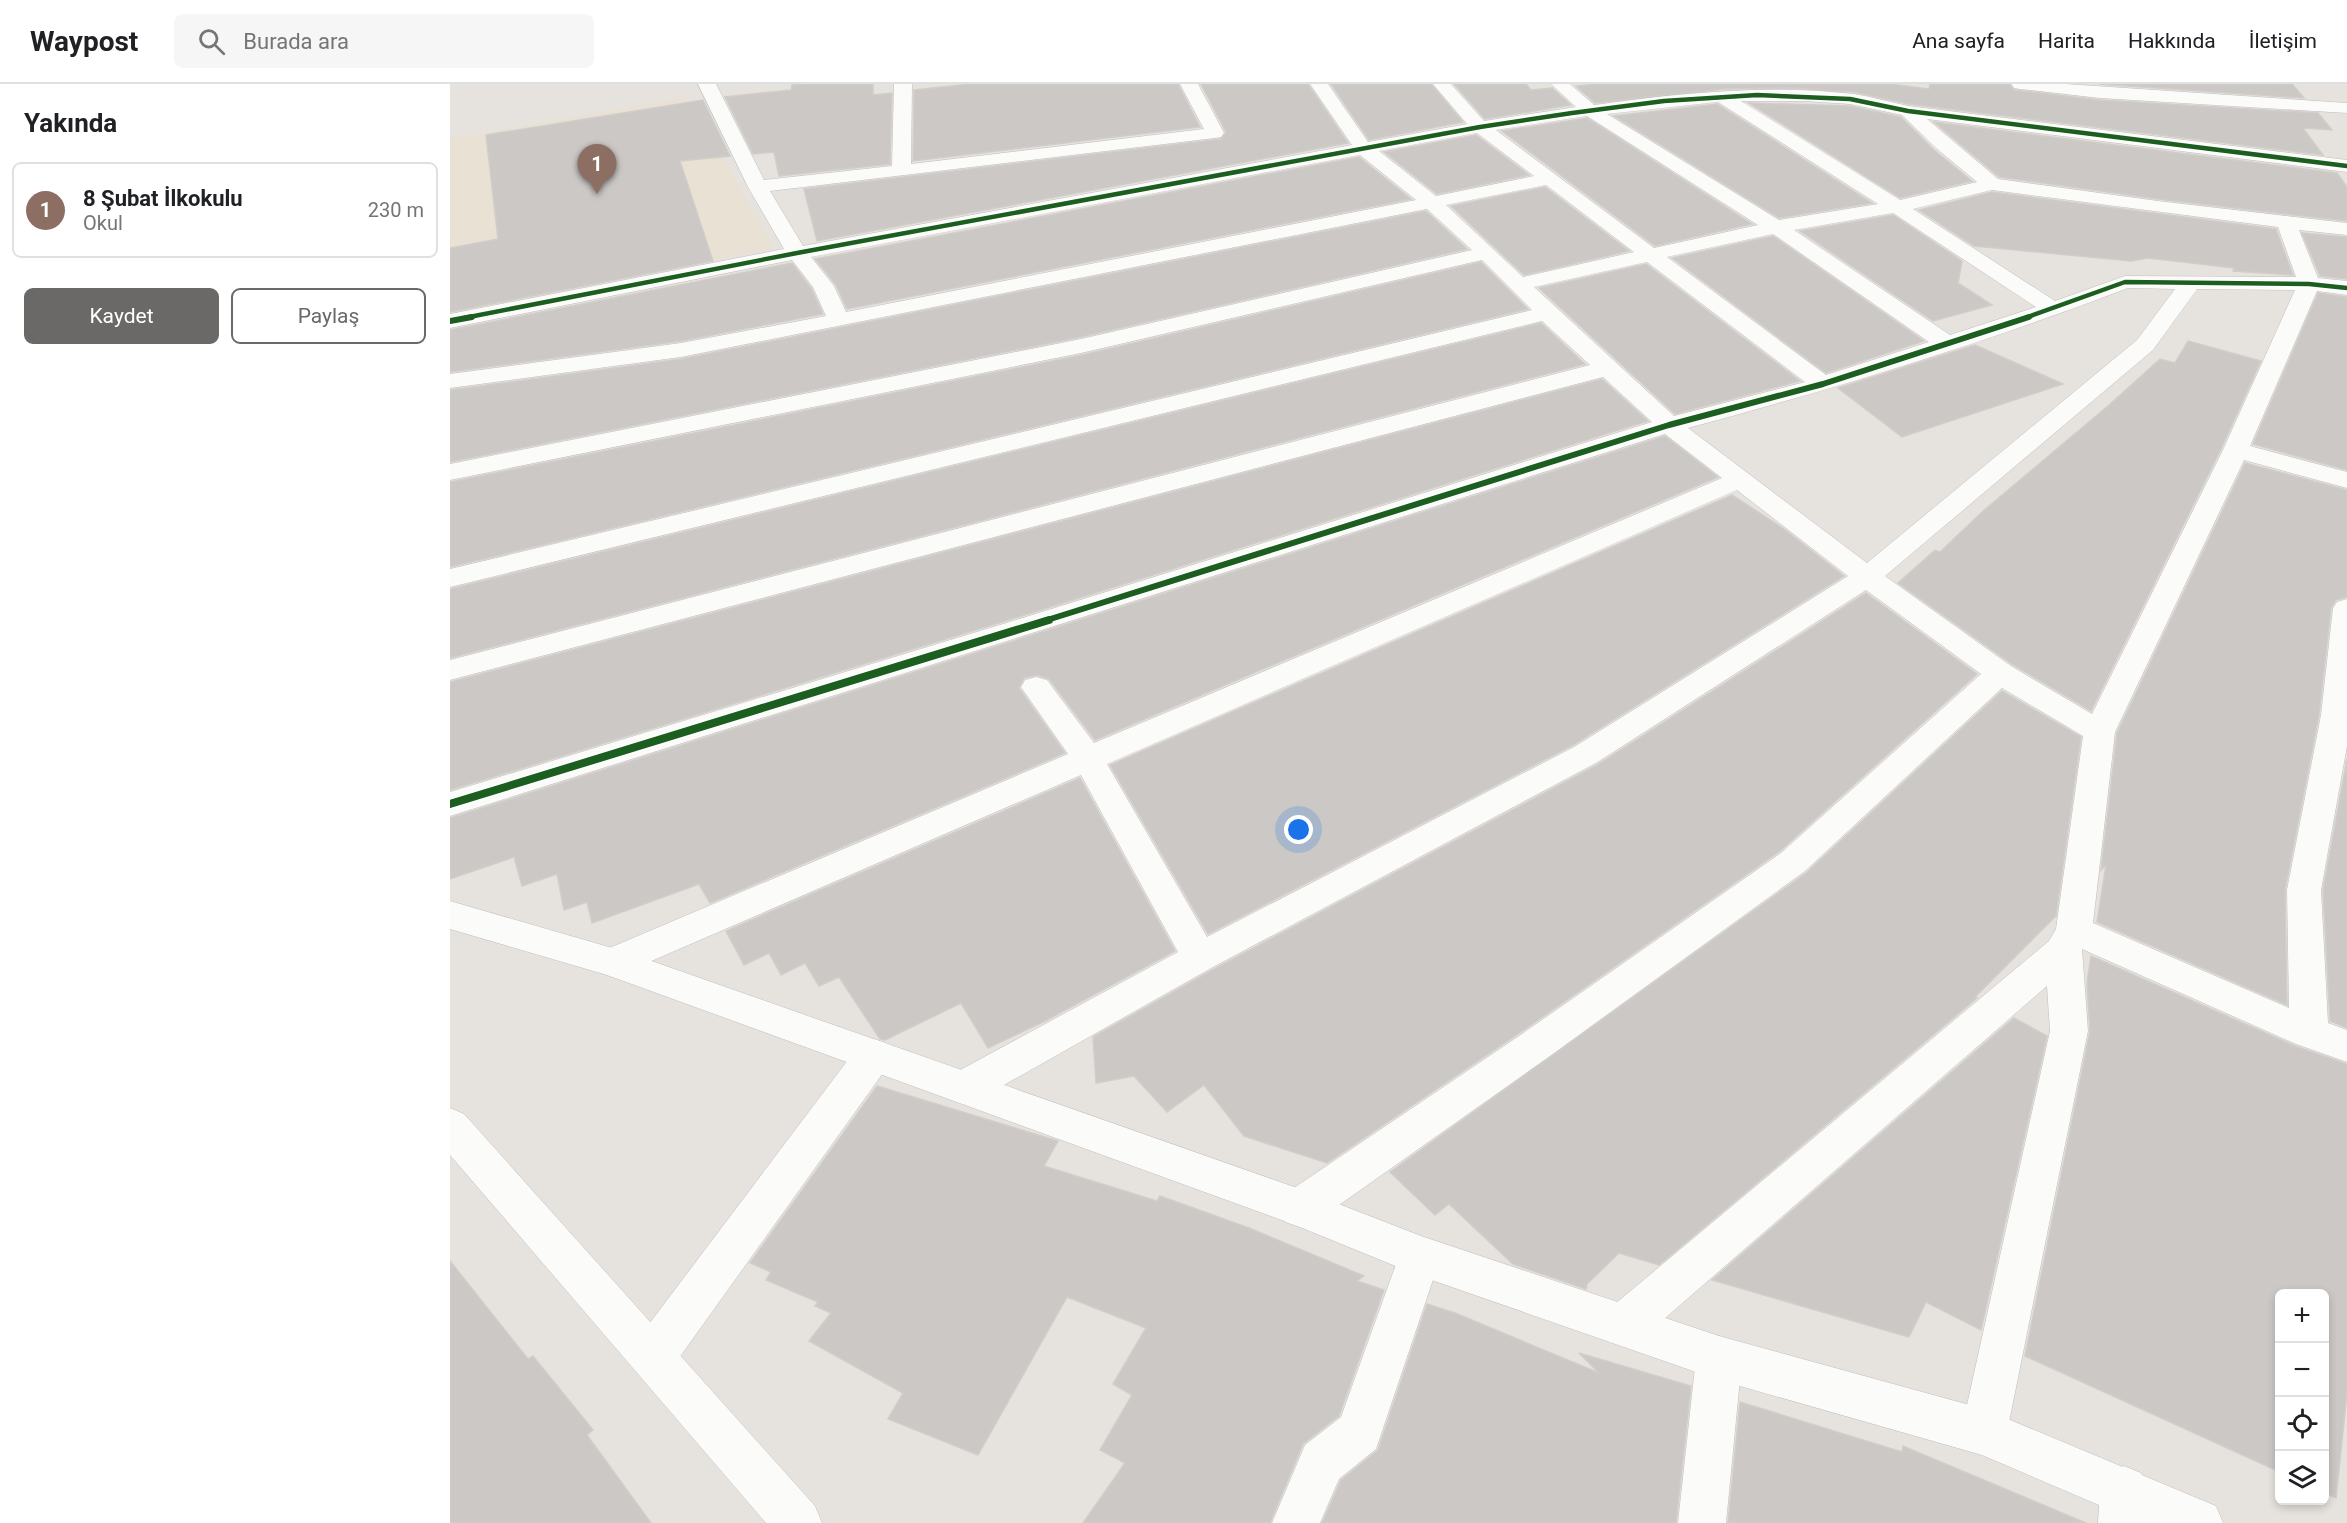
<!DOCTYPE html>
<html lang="tr">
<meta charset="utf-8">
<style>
body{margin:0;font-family:Roboto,sans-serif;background:#f6f6f6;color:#202124}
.controls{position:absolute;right:18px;bottom:18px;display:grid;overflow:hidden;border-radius:9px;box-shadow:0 3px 9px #0003}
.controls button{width:54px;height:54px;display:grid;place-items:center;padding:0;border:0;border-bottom:2px solid #e0e0e0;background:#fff;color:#202124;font:30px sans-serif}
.you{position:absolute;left:849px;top:746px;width:21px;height:21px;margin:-15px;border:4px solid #fff;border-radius:50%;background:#1a73e8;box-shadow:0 0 0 9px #1a73e833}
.badge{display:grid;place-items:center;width:39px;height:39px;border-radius:50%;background:#6a6968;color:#fff;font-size:20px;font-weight:700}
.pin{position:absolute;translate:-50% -50px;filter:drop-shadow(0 2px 3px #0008)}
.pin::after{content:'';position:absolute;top:32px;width:21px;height:18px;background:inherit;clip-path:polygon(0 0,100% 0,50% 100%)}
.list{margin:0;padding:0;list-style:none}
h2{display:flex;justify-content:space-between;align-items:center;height:78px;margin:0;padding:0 24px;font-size:26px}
h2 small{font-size:20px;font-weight:400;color:#757577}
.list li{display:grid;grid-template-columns:39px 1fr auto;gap:18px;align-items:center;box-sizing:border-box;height:96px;margin:0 12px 12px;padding:0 12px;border:2px solid #e0e0e0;border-radius:9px}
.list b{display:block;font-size:22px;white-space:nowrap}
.list p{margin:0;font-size:20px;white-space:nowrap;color:#757577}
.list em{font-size:20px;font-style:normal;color:#757577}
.actions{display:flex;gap:12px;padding:18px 24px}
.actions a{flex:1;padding:14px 0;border:2px solid #6a6968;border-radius:9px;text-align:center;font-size:21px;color:#6a6968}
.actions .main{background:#6a6968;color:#fff}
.icon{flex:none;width:33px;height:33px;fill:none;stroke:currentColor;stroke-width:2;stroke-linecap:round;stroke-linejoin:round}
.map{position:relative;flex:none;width:1897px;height:1439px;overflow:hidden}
header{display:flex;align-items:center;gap:36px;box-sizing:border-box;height:84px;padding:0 30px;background:#fff;border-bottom:2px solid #e0e0e0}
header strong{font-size:28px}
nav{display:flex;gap:33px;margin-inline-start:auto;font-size:21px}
.search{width:420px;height:54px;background:#f6f6f6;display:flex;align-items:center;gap:15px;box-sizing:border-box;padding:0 21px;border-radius:9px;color:#757577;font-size:22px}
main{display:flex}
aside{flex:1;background:#fff}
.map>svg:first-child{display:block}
</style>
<header>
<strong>Waypost</strong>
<div class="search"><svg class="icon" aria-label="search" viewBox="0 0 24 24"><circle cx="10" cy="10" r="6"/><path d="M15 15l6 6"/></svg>Burada ara</div>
<nav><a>Ana sayfa</a><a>Harita</a><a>Hakkında</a><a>İletişim</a></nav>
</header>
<main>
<aside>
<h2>Yakında<small></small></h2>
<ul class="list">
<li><span class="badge" style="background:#8d6e63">1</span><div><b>8 Şubat İlkokulu</b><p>Okul</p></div><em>230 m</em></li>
</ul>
<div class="actions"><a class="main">Kaydet</a><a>Paylaş</a></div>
</aside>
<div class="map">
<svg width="1897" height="1439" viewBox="0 0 1897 1439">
<rect width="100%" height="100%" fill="#e6e2de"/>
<polygon fill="#e9e1d3" points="238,13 324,164 0,230 0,55"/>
<g fill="#cbc8c5" stroke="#d1ceca" stroke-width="1.5">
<polygon points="359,0 423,0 423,11 442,9 440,80 329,92 324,68 303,70 275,13 341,6 342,1"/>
<polygon points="521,0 728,0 750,43 463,77 464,6"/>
<polygon points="751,0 858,0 898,59 367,157 354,105 771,55 776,48"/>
<polygon points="881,0 981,0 1013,38 919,56"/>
<polygon points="1004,0 1076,0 1081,6 1102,4 1121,21 1035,35"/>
<polygon points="1147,0 1440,0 1479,5 1480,0 1559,0 1564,6 1650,16 1868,29 1882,46 1853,44 1873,71 1458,20 1404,8 1339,4 1274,5 1145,19 1126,2"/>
<polygon points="1649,0 1842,0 1854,14"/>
<polygon points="253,16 280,72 230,77 263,177 0,228 0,164 48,155 36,51"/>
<polygon points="1299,19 1400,22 1451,33 1484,66 1522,97 1450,114"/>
<polygon points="1267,20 1422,119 1329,134 1164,32"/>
<polygon points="1137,34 1302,140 1205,162 1052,47"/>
<polygon points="1484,38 1887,89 1897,103 1897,137 1708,115 1549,93"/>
<polygon points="1026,51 1079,91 987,110 934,68"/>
<polygon points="909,73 961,115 397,225 386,201 365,175"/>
<polygon points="1095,103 1179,167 1074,191 1001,122"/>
<polygon points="1542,108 1826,145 1843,191 1783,187 1784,184 1698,174 1681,177 1524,162 1469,126"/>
<polygon points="976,127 1017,165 631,253 0,378 0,306 231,275"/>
<polygon points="1443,131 1512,177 1508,199 1542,221 1483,237 1350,147"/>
<polygon points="1852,149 1897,153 1897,195 1870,192"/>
<polygon points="1323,152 1474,257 1376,289 1222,174"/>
<polygon points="1031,178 1078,225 0,483 0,398 632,271"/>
<polygon points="342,179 361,204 373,230 231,257 0,288 0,246"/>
<polygon points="1196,180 1350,297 1225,330 1089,204"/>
<polygon points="1868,209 1897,213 1897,386 1803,360"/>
<polygon points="1091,239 1135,280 0,574 0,505"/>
<polygon points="1738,257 1811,277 1771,365 1641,627 1562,580 1448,499 1485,466 1490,468 1532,428 1659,321 1710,275 1725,279"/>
<polygon points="1525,261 1613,300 1452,353 1388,304"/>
<polygon points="1152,295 1198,337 552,538 0,706 0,598"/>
<polygon points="1215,352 1268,393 645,656 599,595 587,591 574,594 569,604 615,669 260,819 249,800 142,839 137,818 114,826 107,790 72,802 64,773 0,795 0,734"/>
<polygon points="1795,379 1897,406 1897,513 1886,516 1881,524 1869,631 1835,806 1837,921 1647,838 1656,781 1651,786 1667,649"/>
<polygon points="1282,411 1334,445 1394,492 1123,661 758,850 660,681"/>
<polygon points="1416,509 1527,590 1330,767 1071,948 877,1079 794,1052 754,1001 717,1028 684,992 646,999 643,953 764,885 1147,681"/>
<polygon points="1552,607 1631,653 1606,832 1525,913 1527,914 1209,1181 1169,1169 1137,1200 1136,1205 1063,1180 999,1120 985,1131 940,1088 1356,789"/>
<polygon points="1897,675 1897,944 1880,937 1873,806"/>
<polygon points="630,694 725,867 595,937 538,964 511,919 435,956 430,955 389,893 369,902 355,879 331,891 319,869 294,881 276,847"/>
<polygon points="1641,872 1845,962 1897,980 1897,1309 1886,1414 1875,1409 1875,1209 1830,1209 1830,1388 1575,1272 1640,947 1637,899"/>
<polygon points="1564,934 1597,952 1531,1246 1476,1218 1459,1253 1262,1196"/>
<polygon points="427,1002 608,1057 594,1082 707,1117 710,1112 799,1144 914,1192 907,1197 934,1206 889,1332 853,1360 820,1439 633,1439 675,1379 650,1366 682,1311 663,1300 696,1244 617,1213 528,1371 438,1335 453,1309 359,1257 381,1229 365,1222 368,1218 316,1196 321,1188 300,1179"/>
<polygon points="0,1177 78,1275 83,1272 143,1346 137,1351 201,1439 0,1439"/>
<polygon points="977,1220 1005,1229 1149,1289 1129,1269 1241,1302 1226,1439 872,1439 891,1396 928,1366"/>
<polygon points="1290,1318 1452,1368 1453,1362 1636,1439 1278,1439"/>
</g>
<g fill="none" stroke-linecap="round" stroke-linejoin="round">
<g stroke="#c0bebf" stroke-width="1">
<g id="minor">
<path d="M248 0H266L314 96 442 82 444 0H462L461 80 754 45 730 0H748L774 49 771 53 765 54 320 107 353 162 902 61 860 0H878L918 58 1017 40 983 0H1001L1034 37 1126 23 1101 0H1120L1144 21C1229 9 1318 0 1404 10 1422 13 1440 18 1458 22L1897 76V88L1477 35 1548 95 1708 117 1897 139V151L1849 146 1868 194 1897 197V211L1867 207 1800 362 1897 388V404L1794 376 1665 648 1643 839 1839 924 1837 806 1871 631 1883 524 1887 518 1897 515V662L1871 806 1878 939 1897 946V978L1846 960 1632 865 1638 947 1557 1348 1551 1365 1534 1371 1517 1365 1511 1348 1600 947 1597 902 1191 1255 1175 1261 1159 1255 1153 1240 1159 1225 1599 857 1606 845 1633 652 1552 604 1355 787 1100 972 865 1138 850 1143 835 1138 829 1124 835 1110 1072 950 1331 769 1531 590 1416 506 1146 679 763 883 529 1015 515 1020 501 1015 495 1003 501 991 728 868 631 691 176 888 163 893 150 888 145 878 150 868 618 670 571 603 575 596 586 593 597 596 644 659 1272 394 1215 350 0 732V708L553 540 1202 338 1153 293 0 596V576L1140 281 1092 237 0 503V485L1082 226 1032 176 631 269 0 396V380L631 255 1022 166 977 125 231 273 0 304V290L231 259 376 232 363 203 342 176 0 244V230L334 165 298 103ZM1291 17H1354L1400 20 1452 31 1486 64 1527 98 1450 116ZM1268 18 1428 120 1329 136 1157 30ZM1137 32 1308 141 1204 164 1046 46ZM1027 49 1084 92 986 112 929 67ZM910 71 966 116 396 228 384 202 361 173ZM1096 101 1184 168 1073 193 996 121ZM1542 106 1828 143 1846 193 1675 192 1605 217 1463 125ZM1443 129 1586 223 1500 251 1344 146ZM1323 150 1479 258 1376 291 1217 173ZM1197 178 1355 298 1224 332 1084 203ZM1678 204 1725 205 1687 256 1417 479 1238 344C1387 304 1534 259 1678 204ZM1747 205 1845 206 1773 366 1642 630 1561 582 1435 492 1703 266ZM1287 406 1398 492 1124 663 757 853 657 680Z"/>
<polygon points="1561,0 1616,0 1897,19 1897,29 1650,14 1570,5 1564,4"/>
<polygon points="424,955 438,960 443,971 438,982 219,1288 203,1294 187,1288 180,1272 187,1256 410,960"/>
<polygon points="970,1152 985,1158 991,1172 926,1365 889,1395 870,1439 822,1439 855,1361 891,1333 949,1172 955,1158"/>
<polygon points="1269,1252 1285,1258 1292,1274 1276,1439 1228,1439 1246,1274 1253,1258"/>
<polygon points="1674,1382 1691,1389 1698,1406 1696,1439 1648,1439 1650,1406 1657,1389"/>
</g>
</g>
<g stroke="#c0bebf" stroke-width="1">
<g id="tertiary">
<polygon points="0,817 176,868 850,1105 971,1152 1269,1252 1534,1325 1766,1422 1773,1439 1691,1439 1532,1371 1269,1296 970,1192 840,1139 157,891 0,845"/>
<polygon points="0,1024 14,1030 365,1422 372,1439 316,1439 0,1071"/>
</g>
</g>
<use href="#minor" fill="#fbfbfa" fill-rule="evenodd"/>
<use href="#tertiary" fill="#fbfbfa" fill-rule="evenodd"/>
<g stroke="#fff" stroke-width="7">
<g id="cycleway-far2">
<polyline points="14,234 347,169 1030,43 1122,29 1214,17 1307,11 1400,15 1458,27 1897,82"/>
<polyline points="1575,234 1675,198 1859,200 1897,204"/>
</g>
</g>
<g stroke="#fff" stroke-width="9">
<g id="cycleway-far1">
<polyline points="0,237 22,233"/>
<polyline points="594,537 1219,341 1373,300 1579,233"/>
</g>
</g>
<g stroke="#fff" stroke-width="11">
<polyline id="cycleway" points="0,720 599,536"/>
</g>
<use href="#cycleway-far2" stroke="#1b5e20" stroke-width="4.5"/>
<use href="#cycleway-far1" stroke="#1b5e20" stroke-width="6"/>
<use href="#cycleway" stroke="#1b5e20" stroke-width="8"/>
</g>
</svg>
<div class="controls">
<button>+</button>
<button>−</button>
<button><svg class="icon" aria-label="locate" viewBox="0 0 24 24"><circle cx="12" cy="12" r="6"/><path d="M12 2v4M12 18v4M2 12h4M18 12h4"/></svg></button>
<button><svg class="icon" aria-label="layers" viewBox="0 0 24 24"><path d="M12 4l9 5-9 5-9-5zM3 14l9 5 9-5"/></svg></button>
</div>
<div class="you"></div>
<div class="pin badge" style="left:147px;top:110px;background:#8d6e63">1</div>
</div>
</main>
